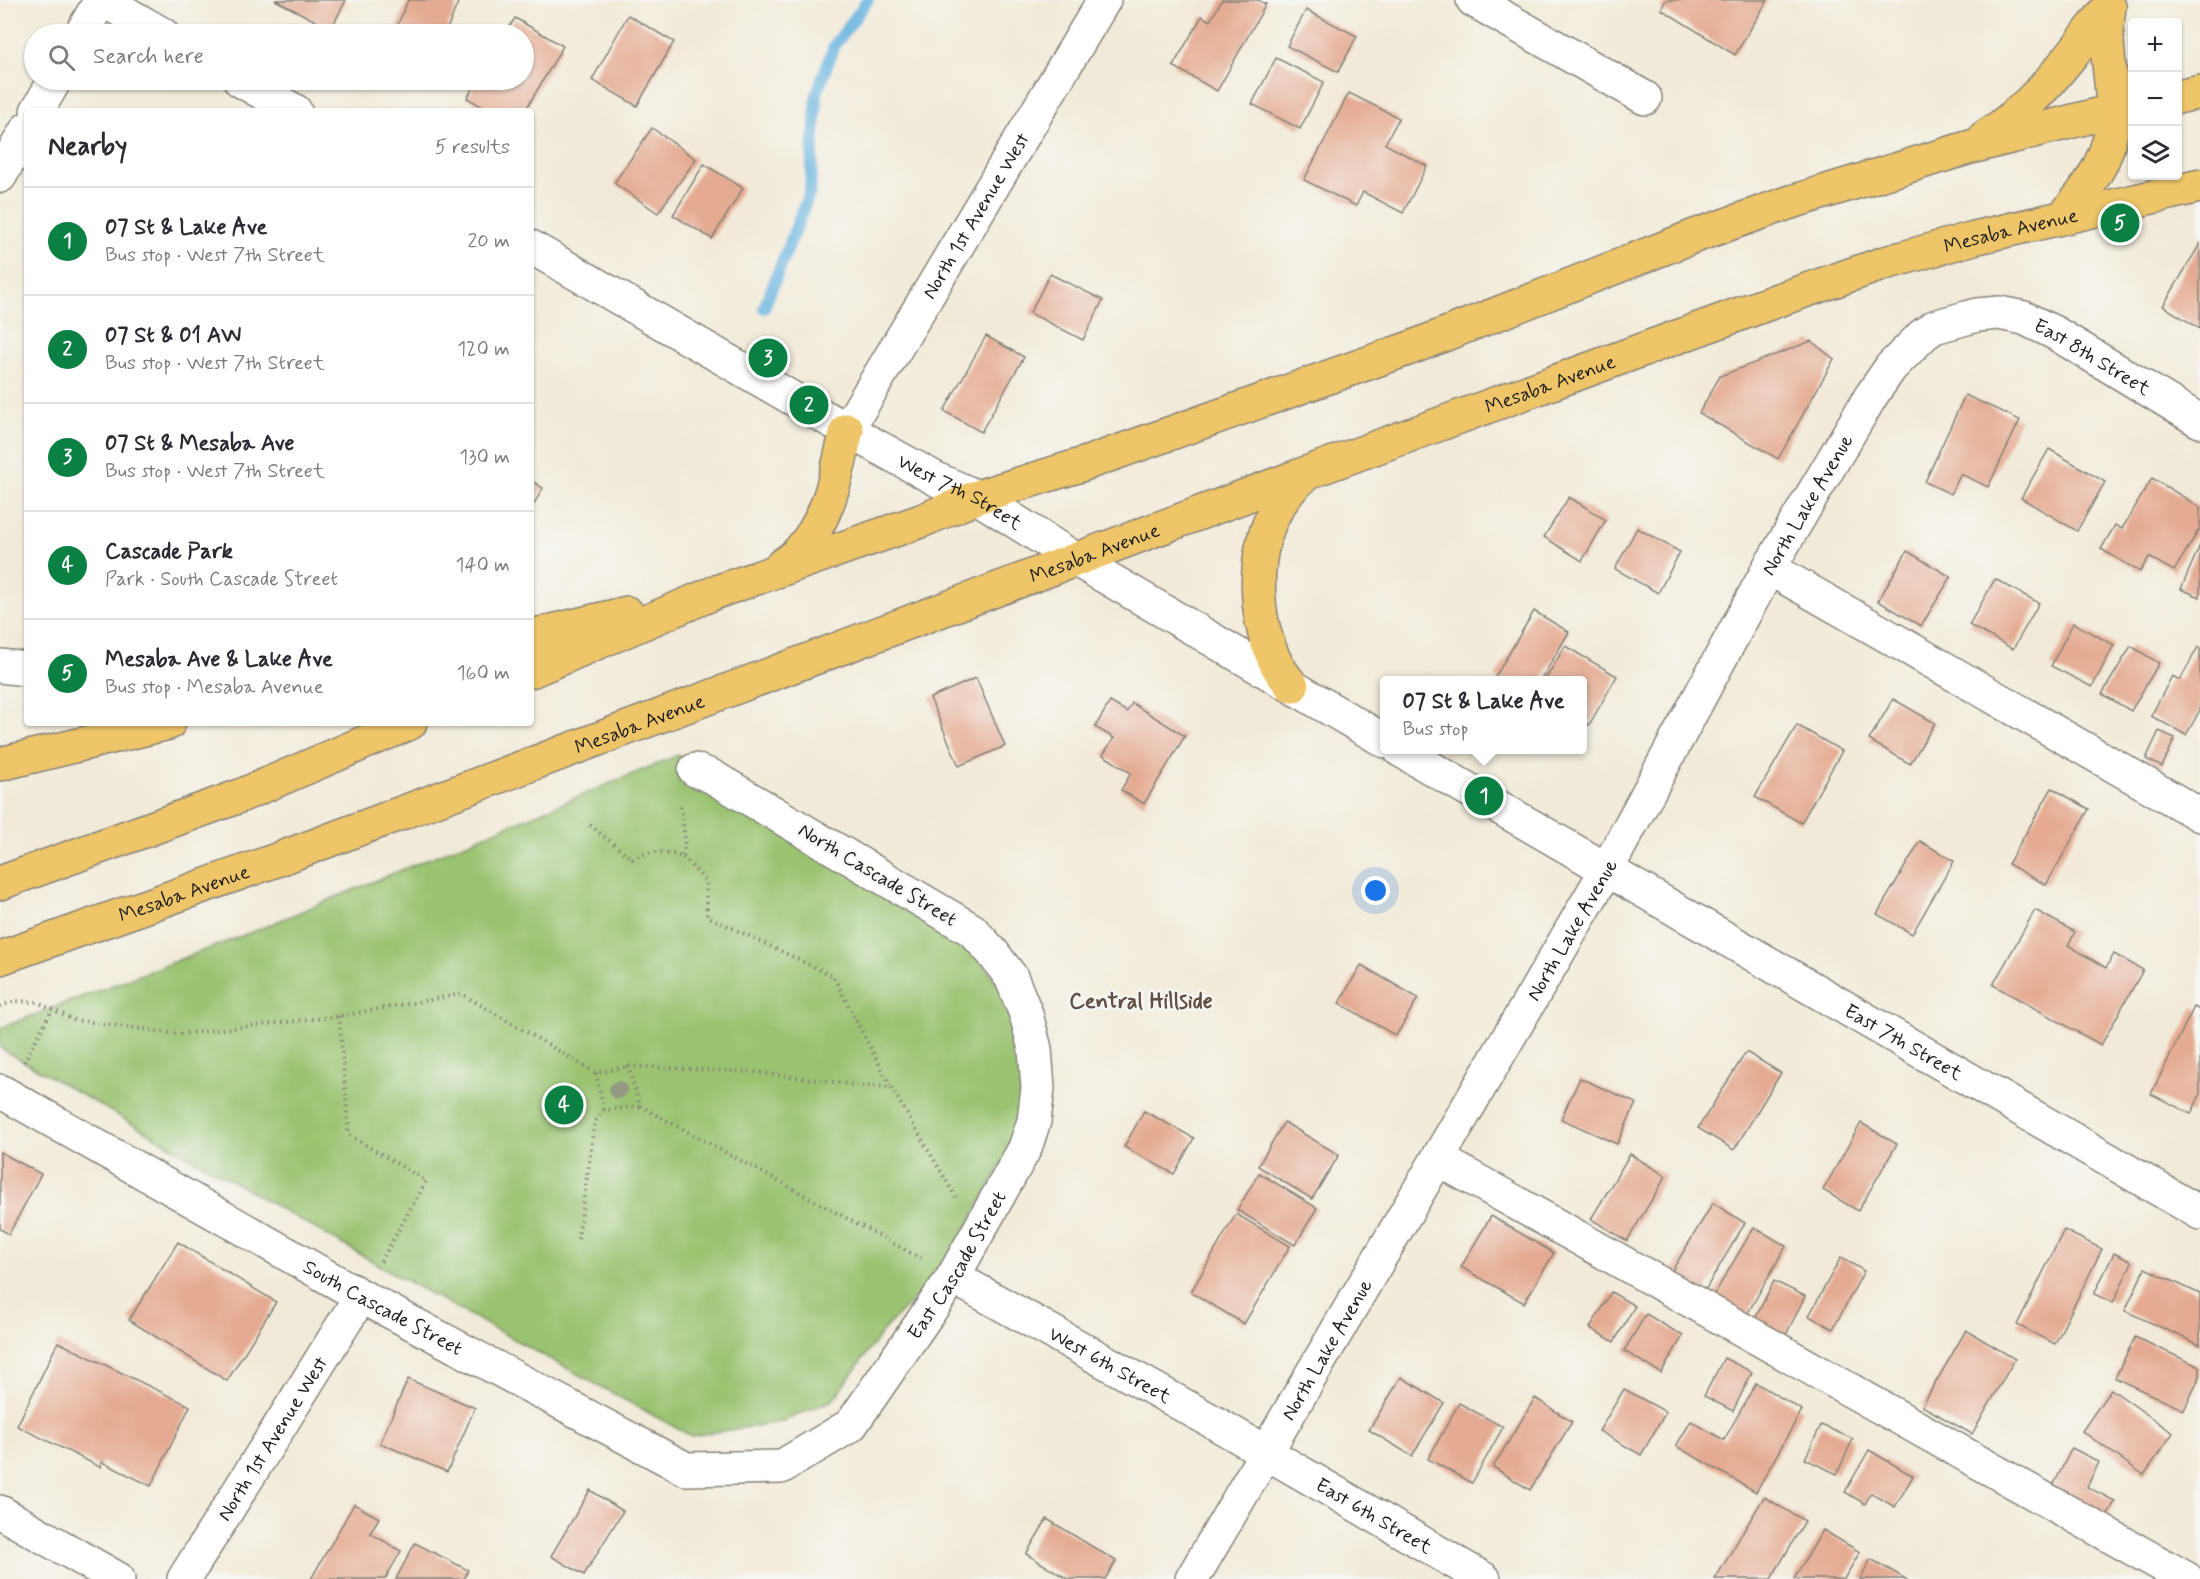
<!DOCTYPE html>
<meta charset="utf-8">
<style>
body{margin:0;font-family:Mynerve,sans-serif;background:#f7f7f7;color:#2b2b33}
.controls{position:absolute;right:18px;top:18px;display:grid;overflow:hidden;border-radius:6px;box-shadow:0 2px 4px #0004}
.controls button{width:54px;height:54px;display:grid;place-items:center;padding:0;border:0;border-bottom:2px solid #e1e1e2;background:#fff;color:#2b2b33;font:30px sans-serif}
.you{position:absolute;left:1376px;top:891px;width:21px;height:21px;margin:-15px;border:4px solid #fff;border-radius:50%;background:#1a73e8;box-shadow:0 0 0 9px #1a73e833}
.badge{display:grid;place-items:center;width:39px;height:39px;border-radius:50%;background:#0b8043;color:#fff;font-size:20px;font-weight:700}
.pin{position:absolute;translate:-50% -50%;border:3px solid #fff;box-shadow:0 2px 6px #0006}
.popup{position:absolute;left:1380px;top:676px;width:207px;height:78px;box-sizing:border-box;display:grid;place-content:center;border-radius:6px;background:#fff;filter:drop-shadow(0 2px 4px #0005);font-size:20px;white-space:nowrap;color:#7c7c81}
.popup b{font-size:22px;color:#2b2b33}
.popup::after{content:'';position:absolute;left:50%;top:100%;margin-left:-12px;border:12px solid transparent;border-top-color:#fff}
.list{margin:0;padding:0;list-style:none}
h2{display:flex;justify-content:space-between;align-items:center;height:78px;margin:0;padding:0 24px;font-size:26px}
h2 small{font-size:20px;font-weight:400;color:#7c7c81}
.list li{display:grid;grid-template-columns:39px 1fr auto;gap:18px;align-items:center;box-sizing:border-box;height:108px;padding:0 24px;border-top:2px solid #e1e1e2}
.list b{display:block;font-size:22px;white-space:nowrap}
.list p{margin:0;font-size:20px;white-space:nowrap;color:#7c7c81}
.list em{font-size:20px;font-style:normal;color:#7c7c81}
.icon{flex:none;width:33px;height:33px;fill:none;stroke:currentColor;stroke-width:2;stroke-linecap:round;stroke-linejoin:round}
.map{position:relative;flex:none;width:2200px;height:1579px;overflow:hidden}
.search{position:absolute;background:#fff;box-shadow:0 2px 4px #0004;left:24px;top:24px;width:510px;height:66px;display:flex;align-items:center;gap:15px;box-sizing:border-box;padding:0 21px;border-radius:33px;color:#7c7c81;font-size:22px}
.panel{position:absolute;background:#fff;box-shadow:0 2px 4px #0004;left:24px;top:108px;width:510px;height:618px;border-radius:6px}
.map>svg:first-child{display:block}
</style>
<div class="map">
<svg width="2200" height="1579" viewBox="0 0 2200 1579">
<rect width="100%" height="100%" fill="#f6f6f2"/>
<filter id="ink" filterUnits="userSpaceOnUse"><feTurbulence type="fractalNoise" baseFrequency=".0167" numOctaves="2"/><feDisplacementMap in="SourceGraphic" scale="12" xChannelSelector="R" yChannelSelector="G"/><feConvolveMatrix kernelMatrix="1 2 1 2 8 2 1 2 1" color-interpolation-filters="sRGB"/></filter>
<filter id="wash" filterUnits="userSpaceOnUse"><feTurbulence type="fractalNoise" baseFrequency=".008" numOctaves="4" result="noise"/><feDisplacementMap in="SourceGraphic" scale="24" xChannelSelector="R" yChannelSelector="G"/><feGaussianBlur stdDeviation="1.35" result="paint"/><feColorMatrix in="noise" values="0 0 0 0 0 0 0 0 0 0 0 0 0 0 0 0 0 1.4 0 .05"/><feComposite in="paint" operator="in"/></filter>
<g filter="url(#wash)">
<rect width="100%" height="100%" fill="#f2ead8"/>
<polygon fill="#99c370" stroke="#5a7046" stroke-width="1.5" points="678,755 960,930 1019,1015 1024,1123 943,1271 886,1327 833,1400 781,1422 691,1436 398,1276 0,1048 0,1028 252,932"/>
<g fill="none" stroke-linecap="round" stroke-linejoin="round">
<polyline stroke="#64b2de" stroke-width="12" points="764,308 810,192 817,93 834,46 868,0"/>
</g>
<g id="blocks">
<g fill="#e5ab92">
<polygon points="275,0 346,0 331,29"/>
<polygon points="408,0 459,0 445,34 394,34"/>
<polygon points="1222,0 1258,0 1266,4 1217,91 1173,66 1202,16 1210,21"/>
<polygon points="1666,0 1768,0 1735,55 1661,9"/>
<polygon points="1306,10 1357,36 1338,72 1287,46"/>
<polygon points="628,15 674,42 637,106 592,80"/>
<polygon points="515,18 563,46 525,111 490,111 467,98 478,80 524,80 524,34 505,34"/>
<polygon points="1276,58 1324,82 1300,129 1252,104"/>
<polygon points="1349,93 1399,118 1385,144 1427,166 1403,213 1363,192 1356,206 1304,180"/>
<polygon points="652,128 696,159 658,213 614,183"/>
<polygon points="704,164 743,188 712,239 673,215"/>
<polygon points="2200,244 2200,329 2163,306"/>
<polygon points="1050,274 1103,300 1083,340 1030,313"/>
<polygon points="986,336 1024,357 981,432 944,411"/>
<polygon points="1811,341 1834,359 1778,459 1699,413 1720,376"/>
<polygon points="1965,395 2020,420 1988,487 1961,474 1951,494 1925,482"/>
<polygon points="2049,449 2105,482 2077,531 2021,498"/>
<polygon points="2152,478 2200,507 2200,528 2174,571 2149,557 2140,572 2101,549 2115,525 2122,529"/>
<polygon points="531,480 543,488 531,509"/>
<polygon points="1569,497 1606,520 1582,561 1544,537"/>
<polygon points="1637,528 1680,552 1658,593 1615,569"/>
<polygon points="2200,545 2200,597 2181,589"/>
<polygon points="1907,551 1951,577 1921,626 1878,601"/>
<polygon points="1995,579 2039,603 2013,649 1969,625"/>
<polygon points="1534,611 1569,632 1541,680 1500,680 1495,677"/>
<polygon points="2073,623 2114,645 2092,687 2051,666"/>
<polygon points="1565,646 1617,676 1589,725 1583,721 1583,680 1545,680"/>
<polygon points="2131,646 2159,663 2131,711 2102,694"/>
<polygon points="2198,647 2200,648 2200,710 2186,735 2151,716 2172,676 2180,680"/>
<polygon points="976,678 1005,746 959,766 930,698"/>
<polygon points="1893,699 1935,723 1910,764 1869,740"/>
<polygon points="1110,702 1127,712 1132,703 1185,736 1144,804 1121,790 1131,773 1103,755 1114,738 1095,727"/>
<polygon points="1797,725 1842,751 1801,823 1755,797"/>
<polygon points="2159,731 2175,738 2162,767 2146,759"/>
<polygon points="2052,788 2089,809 2046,885 2008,864"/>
<polygon points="1920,841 1954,861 1912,934 1877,914"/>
<polygon points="2035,910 2075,932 2068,945 2106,968 2114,954 2143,970 2101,1045 1993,985"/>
<polygon points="1361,965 1418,998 1396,1036 1339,1003"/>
<polygon points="2194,1007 2200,1010 2200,1095 2191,1114 2151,1094"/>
<polygon points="1746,1052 1781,1073 1734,1150 1698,1128"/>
<polygon points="1580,1078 1636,1103 1617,1144 1561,1119"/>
<polygon points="1144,1111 1194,1138 1174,1174 1124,1147"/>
<polygon points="1284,1122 1339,1155 1312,1199 1258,1166"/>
<polygon points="1861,1123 1897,1144 1858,1211 1823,1190"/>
<polygon points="0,1152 41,1174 9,1234 0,1229"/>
<polygon points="1630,1154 1666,1176 1627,1241 1591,1219"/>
<polygon points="1259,1173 1317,1208 1295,1245 1237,1210"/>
<polygon points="1713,1203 1745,1223 1701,1297 1668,1277"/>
<polygon points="1236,1214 1290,1246 1244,1324 1191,1292"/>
<polygon points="1491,1216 1554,1253 1524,1303 1461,1267"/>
<polygon points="1754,1227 1786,1246 1745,1318 1712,1298"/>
<polygon points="2064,1230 2102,1249 2055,1344 2017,1325"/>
<polygon points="178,1242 276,1302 227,1381 129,1320"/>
<polygon points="2114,1253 2132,1262 2113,1303 2094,1294"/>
<polygon points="1841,1257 1864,1271 1833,1329 1809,1316"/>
<polygon points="2145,1268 2200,1294 2200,1345 2125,1311"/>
<polygon points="1774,1281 1805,1296 1783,1341 1752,1325"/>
<polygon points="1611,1292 1635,1306 1614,1342 1590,1328"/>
<polygon points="1646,1314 1683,1336 1661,1373 1624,1351"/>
<polygon points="1966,1330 2015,1359 1972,1434 1922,1406"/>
<polygon points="2135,1337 2200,1367 2200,1376 2184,1410 2115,1378"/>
<polygon points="58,1342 190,1406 151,1486 102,1462 100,1467 17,1426"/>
<polygon points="1724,1358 1752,1372 1733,1411 1704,1396"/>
<polygon points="1401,1377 1444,1403 1412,1456 1369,1430"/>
<polygon points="408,1379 475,1408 447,1472 380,1443"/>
<polygon points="1756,1383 1802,1410 1756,1492 1676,1446 1691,1421 1724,1440"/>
<polygon points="1624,1389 1666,1412 1641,1455 1599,1431"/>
<polygon points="2111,1389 2173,1433 2144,1475 2082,1431"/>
<polygon points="1535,1398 1572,1422 1530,1490 1493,1467"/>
<polygon points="1459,1403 1503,1427 1472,1483 1428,1459"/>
<polygon points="1821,1425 1853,1439 1837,1474 1805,1459"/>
<polygon points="2072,1448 2099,1462 2087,1487 2115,1501 2106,1519 2050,1492"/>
<polygon points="1869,1450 1913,1476 1895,1507 1871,1493 1865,1504 1845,1492"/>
<polygon points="590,1490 623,1511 584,1575 551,1556"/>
<polygon points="1764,1497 1805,1521 1771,1579 1715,1579"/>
<polygon points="354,1504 379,1518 370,1533 401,1551 385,1579 311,1579"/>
<polygon points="1047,1519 1116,1561 1105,1579 1068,1579 1026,1554"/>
<polygon points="1823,1530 1860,1552 1844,1579 1794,1579"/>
<polygon points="415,1543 468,1570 464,1579 396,1579"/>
<polygon points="1871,1559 1906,1579 1860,1579"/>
</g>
</g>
</g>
<g filter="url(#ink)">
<use href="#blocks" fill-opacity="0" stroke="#87837a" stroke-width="1.5"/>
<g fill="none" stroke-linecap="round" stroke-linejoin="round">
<g stroke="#87837a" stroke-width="36">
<g id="minor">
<polyline points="103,0 162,34"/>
<polyline points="1473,0 1645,98"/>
<polyline points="81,34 101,0"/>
<polyline points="240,80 295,111"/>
<polyline points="37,111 55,80"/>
<polyline points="0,176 27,129"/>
<path id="s1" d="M531 247 847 430 938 480 977 497 1075 559 1385 741"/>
<path id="s2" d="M847 430 1104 0"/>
<polyline points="1769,568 2200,815"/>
<polyline points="0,666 27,669"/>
<path id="s3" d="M1400 750 2200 1213"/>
<path id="s4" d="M0 1091 361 1296 686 1469 781 1467 851 1425 953 1277 1025 1148 1034 1121 1038 1088 1035 1049 1026 1014 1011 977 992 952 972 930 711 776 695 770"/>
<polyline points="1438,1159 2187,1579"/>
<path id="s5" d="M953 1277 1217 1424 1484 1579"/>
<polyline points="0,1512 118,1579"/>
<path id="s6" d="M184 1579 361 1296"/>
<path id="s7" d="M1192 1579 1607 869 1769 568 1871 396 1891 367 1923 335 1934 327 1977 315 1999 313 2024 318 2055 333 2200 421"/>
</g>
</g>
<g stroke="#87837a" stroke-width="36">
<g id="highway">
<polyline points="2178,97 2200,92"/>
<path d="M1985 137C2037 105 2072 54 2109 7"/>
<path d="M2064 216C2091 185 2114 152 2113 109 2112 72 2103 45 2109 7"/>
<path d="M782 565C788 561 795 556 800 550 830 518 837 470 847 430"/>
<polyline points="531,636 627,613"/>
<polyline points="531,671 716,592 921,521 977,497 1084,464 1413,347 1692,237 1788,203 1967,148 2132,106"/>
<path d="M1292 686C1286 678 1278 669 1274 659 1252 610 1251 539 1286 495 1291 487 1299 481 1305 475"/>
<polyline points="0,764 169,723"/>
<polyline points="0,883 240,796 410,723"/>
<path id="s8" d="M0 958 271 862 1309 472 1778 300 1885 263 1974 238 2200 186"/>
</g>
</g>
<g stroke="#87837a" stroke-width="4" stroke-dasharray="1.5 4.5" stroke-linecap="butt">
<path d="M590 825 632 859C653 849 662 851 683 857L685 840 681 806"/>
<polyline points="683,857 706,881 707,916 833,976 891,1087"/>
<polyline points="0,1006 16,1001 37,1002 74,1020 180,1034 339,1016 462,994 596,1073 628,1066 755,1072 856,1085 891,1087 956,1197"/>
<polyline points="339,1016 349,1135 426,1181 379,1265"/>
<polyline points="24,1062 52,1010"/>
<polyline points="628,1066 640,1106 922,1259"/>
<polyline points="596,1073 604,1110 640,1106"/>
<polyline points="578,1239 595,1121 604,1110"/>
</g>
<use href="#minor" stroke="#fff" stroke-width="33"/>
<use href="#highway" stroke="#eec569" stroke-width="33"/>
</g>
<circle fill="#949981" cx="618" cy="1090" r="9"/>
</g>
<g text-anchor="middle" stroke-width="5" stroke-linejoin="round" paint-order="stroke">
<g font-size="20" fill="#1c1c1c" stroke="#f6f6f2">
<text dy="7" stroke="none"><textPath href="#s2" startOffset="250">North 1st Avenue West</textPath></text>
<text dy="7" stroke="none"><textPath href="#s8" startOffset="2139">Mesaba Avenue</textPath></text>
<text dy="7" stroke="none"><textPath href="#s7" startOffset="1629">East 8th Street</textPath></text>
<text dy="7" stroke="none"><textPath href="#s8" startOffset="1653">Mesaba Avenue</textPath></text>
<text dy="7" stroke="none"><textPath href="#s1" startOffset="494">West 7th Street</textPath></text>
<text dy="7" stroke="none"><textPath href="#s7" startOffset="1238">North Lake Avenue</textPath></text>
<text dy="7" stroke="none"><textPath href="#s8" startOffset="1167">Mesaba Avenue</textPath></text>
<text dy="7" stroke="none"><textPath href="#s8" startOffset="681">Mesaba Avenue</textPath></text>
<text transform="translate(878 874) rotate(31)" y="7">North Cascade Street</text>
<text dy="7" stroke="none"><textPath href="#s8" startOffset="195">Mesaba Avenue</textPath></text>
<text dy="7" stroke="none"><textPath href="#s7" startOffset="752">North Lake Avenue</textPath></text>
<text dy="7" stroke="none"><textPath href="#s3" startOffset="582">East 7th Street</textPath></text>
<text dy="7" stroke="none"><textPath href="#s4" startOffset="1152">East Cascade Street</textPath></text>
<text dy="7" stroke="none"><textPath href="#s4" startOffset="440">South Cascade Street</textPath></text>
<text dy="7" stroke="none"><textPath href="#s7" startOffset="266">North Lake Avenue</textPath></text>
<text dy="7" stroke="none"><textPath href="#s5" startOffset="180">West 6th Street</textPath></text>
<text dy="7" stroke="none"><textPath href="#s6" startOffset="166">North 1st Avenue West</textPath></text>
<text dy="7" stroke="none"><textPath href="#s5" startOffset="484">East 6th Street</textPath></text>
</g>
<g font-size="22" font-weight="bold" fill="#624e45" stroke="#f6f6f2">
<text x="1141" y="1008">Central Hillside</text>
</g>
</g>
</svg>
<div class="controls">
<button>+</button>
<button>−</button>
<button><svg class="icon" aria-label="layers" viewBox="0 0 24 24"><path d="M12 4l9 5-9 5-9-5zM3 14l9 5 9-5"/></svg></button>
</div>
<div class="you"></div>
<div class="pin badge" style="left:1484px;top:796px">1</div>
<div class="popup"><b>07 St &amp; Lake Ave</b>Bus stop</div>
<div class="pin badge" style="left:809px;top:405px">2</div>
<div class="pin badge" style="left:768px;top:358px">3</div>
<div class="pin badge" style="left:564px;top:1105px">4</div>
<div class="pin badge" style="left:2120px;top:223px">5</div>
<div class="search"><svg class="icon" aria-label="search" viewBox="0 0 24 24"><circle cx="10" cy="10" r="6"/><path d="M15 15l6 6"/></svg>Search here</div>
<section class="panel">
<h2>Nearby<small>5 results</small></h2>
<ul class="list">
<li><span class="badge">1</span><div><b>07 St &amp; Lake Ave</b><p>Bus stop · West 7th Street</p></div><em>20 m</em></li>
<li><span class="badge">2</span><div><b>07 St &amp; 01 AW</b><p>Bus stop · West 7th Street</p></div><em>120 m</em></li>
<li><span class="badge">3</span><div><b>07 St &amp; Mesaba Ave</b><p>Bus stop · West 7th Street</p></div><em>130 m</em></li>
<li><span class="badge">4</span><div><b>Cascade Park</b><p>Park · South Cascade Street</p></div><em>140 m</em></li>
<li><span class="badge">5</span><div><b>Mesaba Ave &amp; Lake Ave</b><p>Bus stop · Mesaba Avenue</p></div><em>160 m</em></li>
</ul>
</section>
</div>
